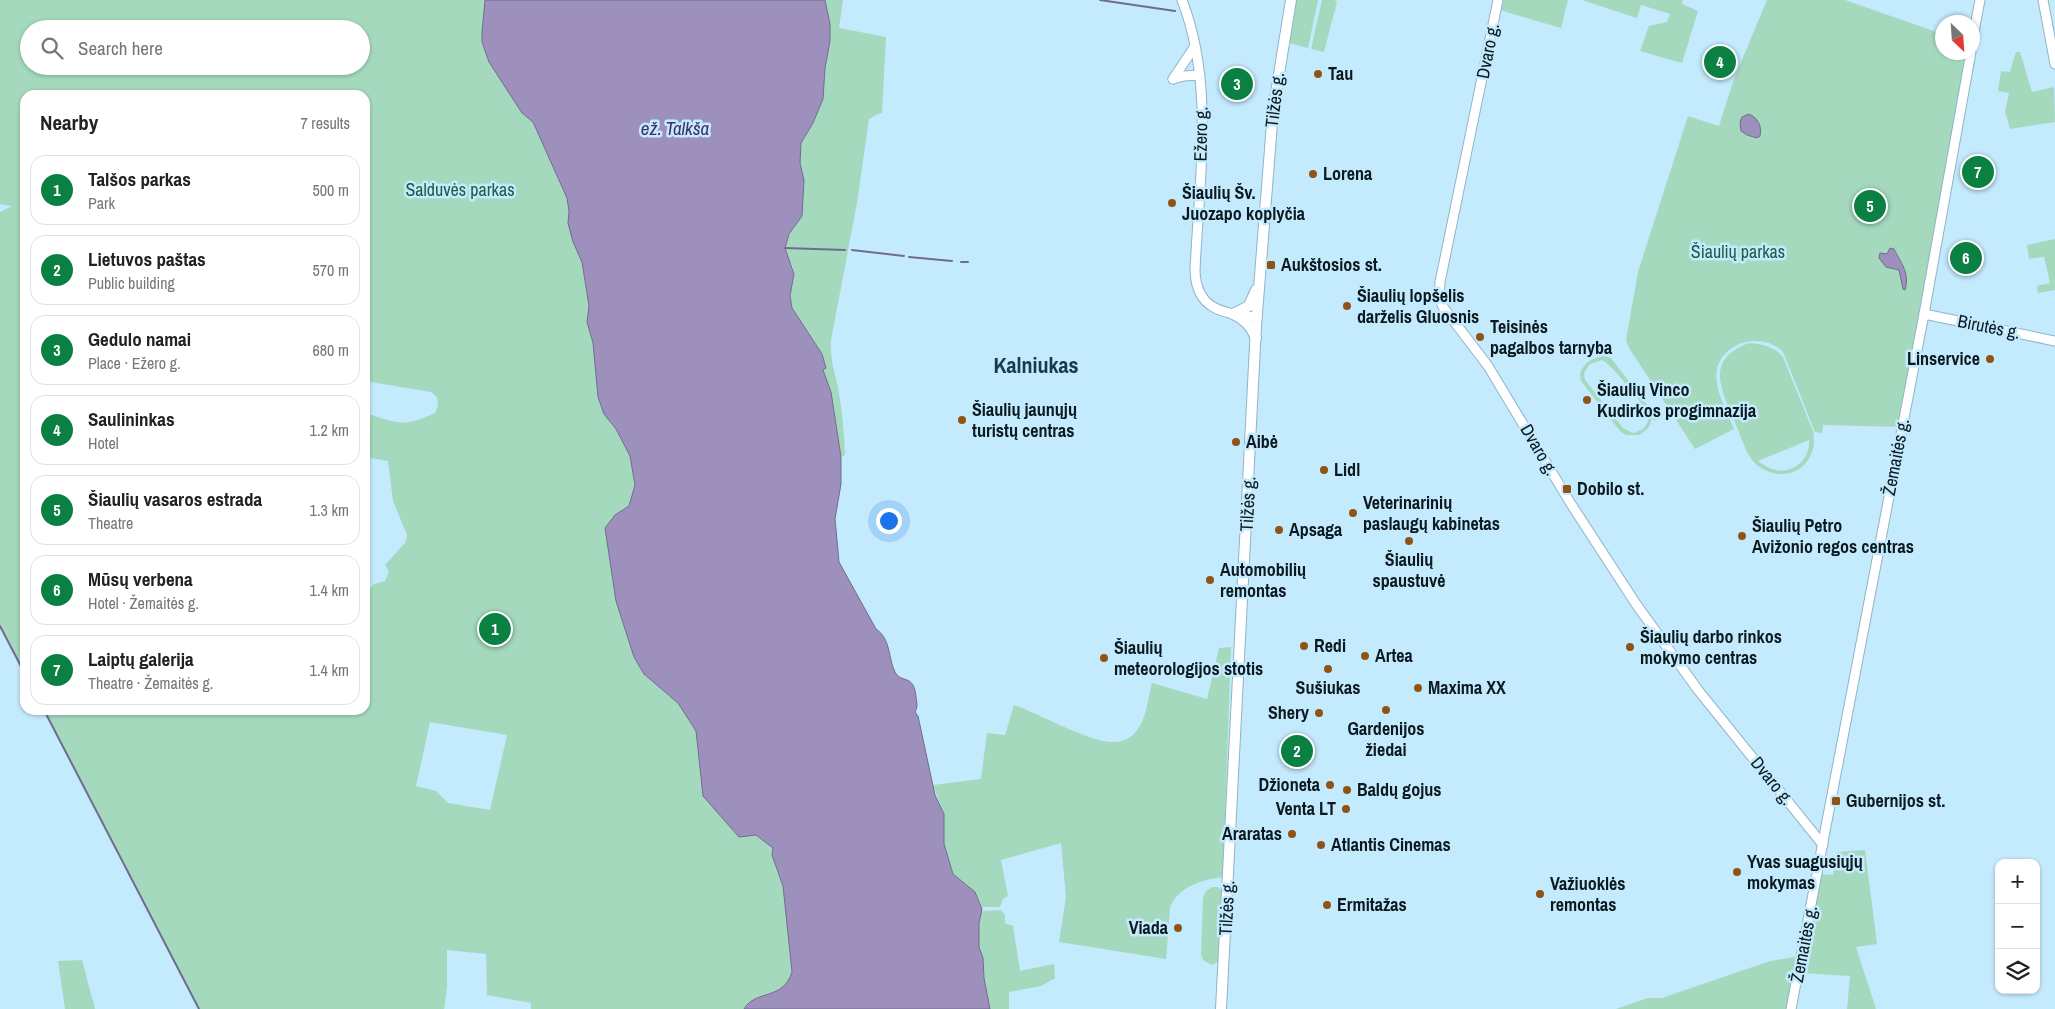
<!DOCTYPE html>
<meta charset="utf-8">
<style>
body{margin:0;font-family:"Archivo Narrow",sans-serif;background:#f6f6f6;color:#222}
.controls{position:absolute;right:15px;bottom:15px;display:grid;overflow:hidden;border-radius:10px;box-shadow:0 1px 4px #0004}
.controls button{width:45px;height:45px;display:grid;place-items:center;padding:0;border:0;border-bottom:1px solid #e0e0e0;background:#fff;color:#222;font:25px sans-serif}
.compass{position:absolute;left:1935px;top:15px;width:45px;height:45px;border-radius:50%;background:#fff;box-shadow:0 1px 4px #0004;rotate:155deg}
.you{position:absolute;left:888px;top:520px;width:18px;height:18px;margin:-12px;border:4px solid #fff;border-radius:50%;background:#1a73e8;box-shadow:0 0 0 8px #1a73e833}
.badge{display:grid;place-items:center;width:32px;height:32px;border-radius:50%;background:#0b8043;color:#fff;font-size:16px;font-weight:700}
.pin{position:absolute;translate:-50% -50%;border:2px solid #fff;box-shadow:0 1px 5px #0006}
.list{margin:0;padding:0;list-style:none}
h2{display:flex;justify-content:space-between;align-items:center;height:65px;margin:0;padding:0 20px;font-size:21px}
h2 small{font-size:16px;font-weight:400;color:#767676}
.list li{display:grid;grid-template-columns:32px 1fr auto;gap:15px;align-items:center;box-sizing:border-box;height:70px;margin:0 10px 10px;padding:0 10px;border:1px solid #e0e0e0;border-radius:15px}
.list b{display:block;font-size:19px;white-space:nowrap}
.list p{margin:0;font-size:16px;white-space:nowrap;color:#767676}
.list em{font-size:16px;font-style:normal;color:#767676}
.icon{flex:none;width:28px;height:28px;fill:none;stroke:currentColor;stroke-width:2;stroke-linecap:round;stroke-linejoin:round}
.map{position:relative;flex:none;width:2055px;height:1009px;overflow:hidden}
.search{position:absolute;background:#fff;box-shadow:0 1px 4px #0004;left:20px;top:20px;width:350px;height:55px;display:flex;align-items:center;gap:12px;box-sizing:border-box;padding:0 18px;border-radius:28px;color:#767676;font-size:19px}
.panel{position:absolute;background:#fff;box-shadow:0 1px 4px #0004;left:20px;top:90px;width:350px;height:625px;border-radius:15px}
.map>svg:first-child{display:block}
</style>
<div class="map">
<svg width="2055" height="1009" viewBox="0 0 2055 1009">
<rect width="100%" height="100%" fill="#c4eafd"/>
<g fill="#a4d9be" fill-rule="evenodd">
<path d="M0 0H485V6L522 113 533 122 567 198 569 211 568 223 573 242 582 262 589 306 587 322 593 343 598 397 604 414 616 429 630 456 635 485 629 506 615 515 613 572 616 601 634 657 644 674 678 703 696 731 701 784 756 835 773 848 772 855 783 886 792 972C783 1001 757 989 744 1009H531V1003L487 995 486 954 447 950V987L444 1009H199L44 710H365V596L374 584 385 581 389 571 385 565 405 543 407 535 393 501 388 461 365 457V413C398 423 403 428 435 413L438 406 437 397 431 392 365 381V95H25V674L0 626V212L12 206 0 204ZM29 29H361V66H29ZM430 722 507 735 490 810 448 803 436 791 416 786Z"/>
<path d="M825 0H843L839 28 886 37 882 113 876 115 869 119 857 203 831 340C830 358 834 370 838 387 842 409 844 432 845 455L841 457 831 392 823 370 822 354 792 309 790 296 794 278 793 268 785 248 789 234 802 215 804 180 800 163 801 143 813 123 823 99 825 68 830 41V24Z"/>
<polygon points="1296,0 1318,0 1308,48 1289,43"/>
<polygon points="1322,0 1335,0 1337,2 1324,52 1311,49"/>
<polygon points="1498,0 1568,0 1561,28 1496,9"/>
<polygon points="1582,0 1683,0 1682,4 1698,11 1682,63 1640,51 1649,26 1667,22 1670,14 1641,5 1637,18"/>
<path d="M1767 0H1845L1942 34V52L1971 53 1944 179 1918 317 1924 314 1902 427 1823 425 1822 433 1815 432 1783 352C1764 332 1724 340 1717 369 1713 388 1728 413 1734 429L1695 449 1629 348 1626 340 1638 272 1688 116 1719 126 1734 79Z"/>
<polygon points="2016,52 2020,52 2032,92 2054,87 2055,122 2010,129 2005,111 2009,93 1998,91 2001,71 2010,72"/>
<polygon points="2055,239 2055,290 2038,293 2037,286 2050,283 2044,257 2029,259 2027,245"/>
<path d="M1749 343C1763 344 1774 347 1783 357L1813 431C1820 466 1785 487 1757 465 1746 456 1742 438 1736 425 1722 391 1703 360 1749 343ZM1809 440C1811 457 1795 474 1776 470 1769 469 1764 465 1758 461Z"/>
<path d="M1604 356 1611 358 1658 419 1655 421 1652 418 1649 427 1640 435H1626L1620 431 1581 381 1580 374C1584 362 1592 358 1604 356ZM1602 360C1610 363 1646 406 1648 415 1649 420 1647 425 1643 429L1633 433 1623 428 1585 380 1584 373 1590 364Z"/>
<path d="M1231 647 1223 877C1202 880 1178 886 1170 908L1166 959 1059 942 1066 897 1061 843 1001 860 1008 896 1003 899 1000 907H982L975 892 953 874 944 844V814L933 785 981 779 987 733 1005 735 1014 705C1037 713 1094 744 1114 742 1125 742 1134 736 1139 727 1147 716 1148 696 1152 683L1207 699 1219 648Z"/>
<polygon points="1865,850 1877,944 1856,947 1876,1009 1847,1009 1850,976 1801,973 1820,874 1833,875 1837,852"/>
<polygon points="1212,887 1218,887 1223,892 1219,961 1212,965 1203,960 1201,955 1203,898 1206,891"/>
<polygon points="1001,910 1005,915 1005,923 1013,926 1020,971 1054,964 1055,978 1041,986 1009,992 1009,1009 990,1009 984,978 983,958 979,947 979,923 981,911"/>
<polygon points="1801,956 1791,1009 1616,1009 1648,998 1662,998 1770,961"/>
<polygon points="82,960 95,1009 65,1009 58,961"/>
</g>
<g fill="#9d90bd" stroke="#716c8e">
<path d="M485 0H825L830 24V41L825 68 823 99 813 123 801 143 800 163 804 180 802 216 789 234 785 248 794 274 790 296 792 308 822 354 826 368 823 370 831 392 841 457V484L835 519 839 562 876 629C891 639 888 658 895 672 901 684 914 673 916 697 917 703 918 707 915 712L918 716 935 795 944 814V844L953 874 975 892 982 909 979 923V947L983 958 984 978 990 1009H744C756 989 783 1001 792 972L783 886 772 855 773 848 756 835 739 837 703 796 696 731 678 703 644 674 634 657 616 601 605 528 615 515 629 506 635 485 630 456 616 429 604 414 598 397 593 343 587 322 589 306 582 262 573 242 568 223 569 211 567 198 533 122 522 113 489 62 482 42V32Z"/>
<path d="M1749 114C1758 118 1762 126 1760 136L1757 138 1747 135 1741 131 1740 122 1742 117Z"/>
<path d="M1890 248 1894 249C1901 263 1910 273 1905 290L1903 289 1899 270 1886 267 1879 258 1880 253 1887 254Z"/>
</g>
<g fill="none" stroke-linecap="round" stroke-linejoin="round">
<g stroke="#716c8e" stroke-width="2">
<polyline points="1100,0 1175,11"/>
<polyline points="785,248 845,250"/>
<polyline points="852,250 904,256"/>
<polyline points="909,257 952,261"/>
<polyline points="961,262 968,262"/>
<polyline points="0,626 25,674"/>
<polyline points="44,710 199,1009"/>
</g>
<g stroke="#90b4c7" stroke-width="11">
<g id="secondary">
<path d="M1182 0C1215 85 1199 181 1195 270 1196 311 1224 313 1257 317"/>
<polyline points="1498,0 1440,282 1439,297 1443,307 1488,366 1571,504 1636,604 1698,690 1823,845"/>
<polyline points="1173,79 1195,46"/>
<polyline points="1173,79 1184,76 1200,75"/>
<polyline points="1791,1009 1924,314"/>
</g>
</g>
<g stroke="#90b4c7" stroke-width="11">
<g id="primary">
<polyline points="2043,0 2055,64"/>
<polyline points="1972,42 1980,0"/>
<polyline points="1971,52 1924,314 2055,341"/>
</g>
</g>
<g stroke="#90b4c7" stroke-width="12">
<g id="highway">
<polyline points="1233,314 1249,306 1256,290"/>
<path d="M1233 314C1245 319 1251 327 1256 338"/>
<polyline points="1221,1009 1256,326 1273,111 1291,0"/>
</g>
</g>
<use href="#secondary" stroke="#fff" stroke-width="9"/>
<use href="#primary" stroke="#fff" stroke-width="9"/>
<use href="#highway" stroke="#fff" stroke-width="10"/>
</g>
<g fill="#905316" stroke="#c4eafd" stroke-width="2">
<circle cx="1318" cy="74" r="5"/>
<circle cx="1313" cy="174" r="5"/>
<circle cx="1172" cy="203" r="5"/>
<rect x="1266" y="260" width="10" height="10" rx="2.5"/>
<circle cx="1347" cy="306" r="5"/>
<circle cx="1480" cy="337" r="5"/>
<circle cx="1990" cy="359" r="5"/>
<circle cx="1587" cy="400" r="5"/>
<circle cx="962" cy="420" r="5"/>
<circle cx="1236" cy="442" r="5"/>
<circle cx="1324" cy="470" r="5"/>
<rect x="1562" y="484" width="10" height="10" rx="2.5"/>
<circle cx="1353" cy="513" r="5"/>
<circle cx="1279" cy="530" r="5"/>
<circle cx="1742" cy="536" r="5"/>
<circle cx="1409" cy="541" r="5"/>
<circle cx="1210" cy="580" r="5"/>
<circle cx="1304" cy="646" r="5"/>
<circle cx="1630" cy="647" r="5"/>
<circle cx="1365" cy="656" r="5"/>
<circle cx="1104" cy="658" r="5"/>
<circle cx="1328" cy="669" r="5"/>
<circle cx="1418" cy="688" r="5"/>
<circle cx="1386" cy="710" r="5"/>
<circle cx="1319" cy="713" r="5"/>
<circle cx="1330" cy="785" r="5"/>
<circle cx="1347" cy="790" r="5"/>
<rect x="1831" y="796" width="10" height="10" rx="2.5"/>
<circle cx="1346" cy="809" r="5"/>
<circle cx="1292" cy="834" r="5"/>
<circle cx="1321" cy="845" r="5"/>
<circle cx="1737" cy="872" r="5"/>
<circle cx="1540" cy="894" r="5"/>
<circle cx="1327" cy="905" r="5"/>
<circle cx="1178" cy="928" r="5"/>
</g>
<g text-anchor="middle" stroke-width="5" stroke-linejoin="round" paint-order="stroke">
<g font-size="18" fill="#0b1920" stroke="#c4eafd">
<text transform="translate(1488 51) rotate(-79)" y="6">Dvaro g.</text>
<text transform="translate(1275 100) rotate(-83)" y="6">Tilžės g.</text>
<text transform="translate(1201 134) rotate(-89)" y="6">Ežero g.</text>
<text transform="translate(1989 327) rotate(11)" y="6">Birutės g.</text>
<text transform="translate(1539 450) rotate(60)" y="6">Dvaro g.</text>
<text transform="translate(1896 457) rotate(-79)" y="6">Žemaitės g.</text>
<text transform="translate(1248 504) rotate(-87)" y="6">Tilžės g.</text>
<text transform="translate(1772 781) rotate(51)" y="6">Dvaro g.</text>
<text transform="translate(1227 908) rotate(-87)" y="6">Tilžės g.</text>
<text transform="translate(1804 944) rotate(-79)" y="6">Žemaitės g.</text>
</g>
<g font-size="18" font-weight="bold" fill="#0b1920" stroke="#c4eafd" text-anchor="start">
<text x="1328" y="80">Tau</text>
<text x="1323" y="180">Lorena</text>
<text x="1182" y="199">Šiaulių Šv.<tspan x="1182" dy="21">Juozapo koplyčia</tspan></text>
<text x="1281" y="271">Aukštosios st.</text>
<text x="1357" y="302">Šiaulių lopšelis<tspan x="1357" dy="21">darželis Gluosnis</tspan></text>
<text x="1490" y="333">Teisinės<tspan x="1490" dy="21">pagalbos tarnyba</tspan></text>
<text x="1980" y="365" text-anchor="end">Linservice</text>
<text x="1597" y="396">Šiaulių Vinco<tspan x="1597" dy="21">Kudirkos progimnazija</tspan></text>
<text x="972" y="416">Šiaulių jaunųjų<tspan x="972" dy="21">turistų centras</tspan></text>
<text x="1246" y="448">Aibė</text>
<text x="1334" y="476">Lidl</text>
<text x="1577" y="495">Dobilo st.</text>
<text x="1363" y="509">Veterinarinių<tspan x="1363" dy="21">paslaugų kabinetas</tspan></text>
<text x="1752" y="532">Šiaulių Petro<tspan x="1752" dy="21">Avižonio regos centras</tspan></text>
<text x="1289" y="536">Apsaga</text>
<text x="1409" y="566" text-anchor="middle">Šiaulių<tspan x="1409" dy="21">spaustuvė</tspan></text>
<text x="1220" y="576">Automobilių<tspan x="1220" dy="21">remontas</tspan></text>
<text x="1640" y="643">Šiaulių darbo rinkos<tspan x="1640" dy="21">mokymo centras</tspan></text>
<text x="1314" y="652">Redi</text>
<text x="1114" y="654">Šiaulių<tspan x="1114" dy="21">meteorologijos stotis</tspan></text>
<text x="1375" y="662">Artea</text>
<text x="1328" y="694" text-anchor="middle">Sušiukas</text>
<text x="1428" y="694">Maxima XX</text>
<text x="1309" y="719" text-anchor="end">Shery</text>
<text x="1386" y="735" text-anchor="middle">Gardenijos<tspan x="1386" dy="21">žiedai</tspan></text>
<text x="1320" y="791" text-anchor="end">Džioneta</text>
<text x="1357" y="796">Baldų gojus</text>
<text x="1846" y="807">Gubernijos st.</text>
<text x="1336" y="815" text-anchor="end">Venta LT</text>
<text x="1282" y="840" text-anchor="end">Araratas</text>
<text x="1331" y="851">Atlantis Cinemas</text>
<text x="1747" y="868">Yvas suagusiųjų<tspan x="1747" dy="21">mokymas</tspan></text>
<text x="1550" y="890">Važiuoklės<tspan x="1550" dy="21">remontas</tspan></text>
<text x="1337" y="911">Ermitažas</text>
<text x="1168" y="934" text-anchor="end">Viada</text>
</g>
<g font-size="18" fill="#205d43" stroke="#c4eafd">
<text x="460" y="196">Salduvės parkas</text>
<text x="1738" y="258">Šiaulių parkas</text>
</g>
<g font-size="19" font-style="italic" fill="#432e67" stroke="#c4eafd">
<text x="675" y="135">ež. Talkša</text>
</g>
<g font-size="22" font-weight="bold" fill="#183a49" stroke="#c4eafd">
<text x="1036" y="373">Kalniukas</text>
</g>
</g>
</svg>
<div class="controls">
<button>+</button>
<button>−</button>
<button><svg class="icon" aria-label="layers" viewBox="0 0 24 24"><path d="M12 4l9 5-9 5-9-5zM3 14l9 5 9-5"/></svg></button>
</div>
<svg class="compass" viewBox="-18 -18 36 36"><path d="M0-13l5 13h-10z" fill="#e53935"/><path d="M0 13l5-13h-10z" fill="#767676"/></svg>
<div class="you"></div>
<div class="pin badge" style="left:495px;top:629px">1</div>
<div class="pin badge" style="left:1297px;top:751px">2</div>
<div class="pin badge" style="left:1237px;top:84px">3</div>
<div class="pin badge" style="left:1720px;top:62px">4</div>
<div class="pin badge" style="left:1870px;top:206px">5</div>
<div class="pin badge" style="left:1966px;top:258px">6</div>
<div class="pin badge" style="left:1978px;top:172px">7</div>
<div class="search"><svg class="icon" aria-label="search" viewBox="0 0 24 24"><circle cx="10" cy="10" r="6"/><path d="M15 15l6 6"/></svg>Search here</div>
<section class="panel">
<h2>Nearby<small>7 results</small></h2>
<ul class="list">
<li><span class="badge">1</span><div><b>Talšos parkas</b><p>Park</p></div><em>500 m</em></li>
<li><span class="badge">2</span><div><b>Lietuvos paštas</b><p>Public building</p></div><em>570 m</em></li>
<li><span class="badge">3</span><div><b>Gedulo namai</b><p>Place · Ežero g.</p></div><em>680 m</em></li>
<li><span class="badge">4</span><div><b>Saulininkas</b><p>Hotel</p></div><em>1.2 km</em></li>
<li><span class="badge">5</span><div><b>Šiaulių vasaros estrada</b><p>Theatre</p></div><em>1.3 km</em></li>
<li><span class="badge">6</span><div><b>Mūsų verbena</b><p>Hotel · Žemaitės g.</p></div><em>1.4 km</em></li>
<li><span class="badge">7</span><div><b>Laiptų galerija</b><p>Theatre · Žemaitės g.</p></div><em>1.4 km</em></li>
</ul>
</section>
</div>
